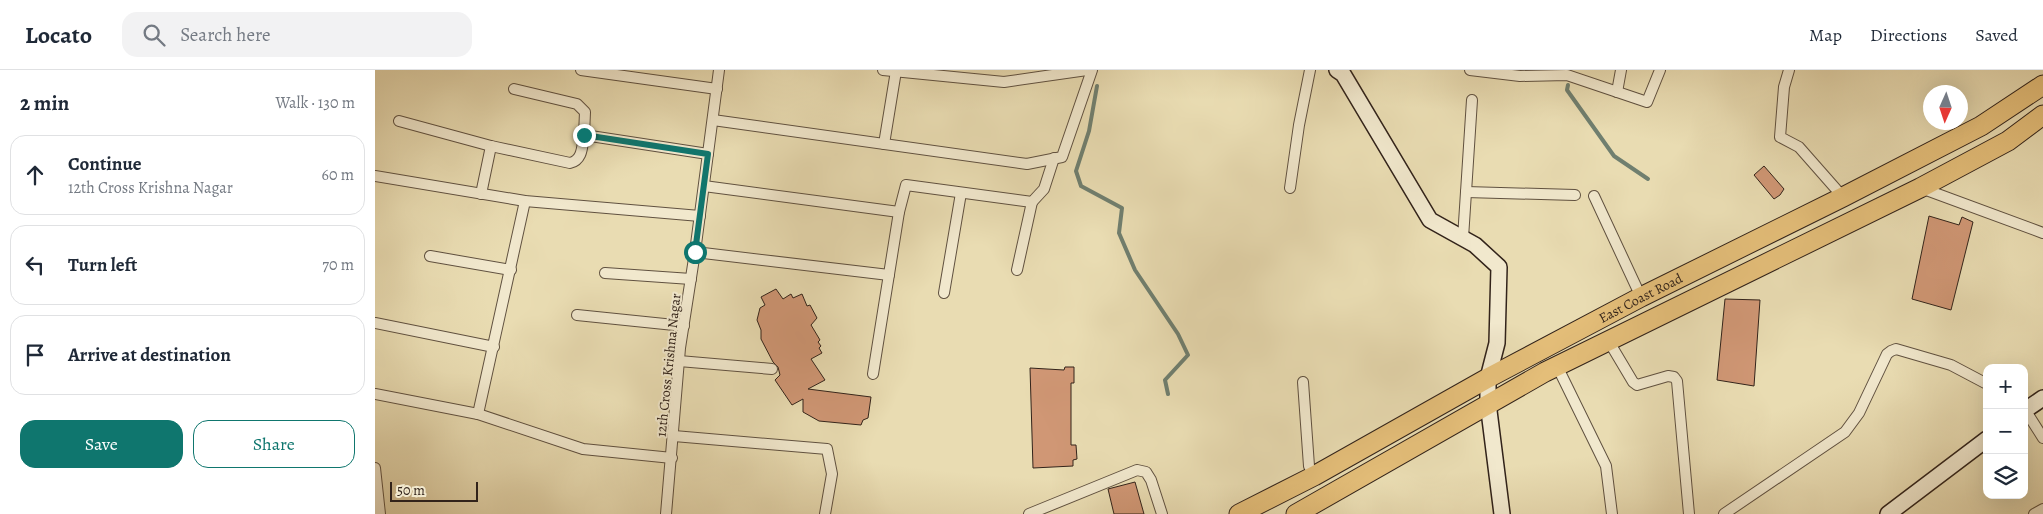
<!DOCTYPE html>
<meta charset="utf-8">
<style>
body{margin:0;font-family:Alegreya,serif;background:#f2f2f3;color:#1f2937}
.controls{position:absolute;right:15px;bottom:15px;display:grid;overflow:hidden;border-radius:10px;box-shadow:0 5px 20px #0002}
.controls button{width:45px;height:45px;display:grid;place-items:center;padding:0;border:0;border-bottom:1px solid #e0e1e3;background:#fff;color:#1f2937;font:25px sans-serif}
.compass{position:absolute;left:1548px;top:15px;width:45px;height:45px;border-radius:50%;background:#fff;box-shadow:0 5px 20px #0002;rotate:183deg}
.scale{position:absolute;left:15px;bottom:12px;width:88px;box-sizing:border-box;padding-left:5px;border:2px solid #32231a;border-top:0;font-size:14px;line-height:18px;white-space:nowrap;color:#32231a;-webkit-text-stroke:4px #f1e8cd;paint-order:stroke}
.stop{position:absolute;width:15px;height:15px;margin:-11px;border:4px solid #0f766e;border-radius:50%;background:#fff}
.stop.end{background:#0f766e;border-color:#fff;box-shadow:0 1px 5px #0008}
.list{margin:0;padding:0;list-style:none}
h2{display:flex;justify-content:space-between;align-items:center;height:65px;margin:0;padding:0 20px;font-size:21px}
h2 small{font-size:16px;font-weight:400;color:#747a83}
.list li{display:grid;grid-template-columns:32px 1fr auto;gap:15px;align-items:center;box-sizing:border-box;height:80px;margin:0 10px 10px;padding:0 10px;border:1px solid #e0e1e3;border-radius:15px}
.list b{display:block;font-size:19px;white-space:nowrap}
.list p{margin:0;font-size:16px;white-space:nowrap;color:#747a83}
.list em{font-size:16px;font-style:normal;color:#747a83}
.actions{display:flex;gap:10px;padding:15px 20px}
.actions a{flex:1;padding:11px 0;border:1px solid #0f766e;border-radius:15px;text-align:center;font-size:18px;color:#0f766e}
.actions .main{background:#0f766e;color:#fff}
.icon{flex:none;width:28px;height:28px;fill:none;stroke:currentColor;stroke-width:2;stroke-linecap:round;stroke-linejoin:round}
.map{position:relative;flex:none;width:1668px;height:444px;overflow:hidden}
header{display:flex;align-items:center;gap:30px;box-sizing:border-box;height:70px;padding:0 25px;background:#fff;border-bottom:1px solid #e0e1e3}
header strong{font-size:24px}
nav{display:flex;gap:28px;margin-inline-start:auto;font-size:18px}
.search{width:350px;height:45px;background:#f2f2f3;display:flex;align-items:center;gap:12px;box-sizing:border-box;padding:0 18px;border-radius:15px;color:#747a83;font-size:19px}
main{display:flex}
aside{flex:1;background:#fff}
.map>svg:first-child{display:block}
</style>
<header>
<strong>Locato</strong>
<div class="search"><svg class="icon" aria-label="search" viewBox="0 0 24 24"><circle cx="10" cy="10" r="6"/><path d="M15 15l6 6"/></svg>Search here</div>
<nav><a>Map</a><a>Directions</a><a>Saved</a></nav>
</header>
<main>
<aside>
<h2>2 min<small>Walk · 130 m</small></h2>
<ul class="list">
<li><svg class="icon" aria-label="ahead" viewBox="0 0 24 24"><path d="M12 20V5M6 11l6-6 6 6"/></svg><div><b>Continue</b><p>12th Cross Krishna Nagar</p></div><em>60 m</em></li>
<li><svg class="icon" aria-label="left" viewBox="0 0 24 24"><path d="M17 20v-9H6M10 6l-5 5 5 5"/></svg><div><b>Turn left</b></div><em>70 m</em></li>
<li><svg class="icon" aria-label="arrive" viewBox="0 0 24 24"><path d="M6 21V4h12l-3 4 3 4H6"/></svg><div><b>Arrive at destination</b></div></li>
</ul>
<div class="actions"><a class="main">Save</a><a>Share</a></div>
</aside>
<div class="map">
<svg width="1668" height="444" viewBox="0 0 1668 444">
<rect width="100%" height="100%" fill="#e9dcb2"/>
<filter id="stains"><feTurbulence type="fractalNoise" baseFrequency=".004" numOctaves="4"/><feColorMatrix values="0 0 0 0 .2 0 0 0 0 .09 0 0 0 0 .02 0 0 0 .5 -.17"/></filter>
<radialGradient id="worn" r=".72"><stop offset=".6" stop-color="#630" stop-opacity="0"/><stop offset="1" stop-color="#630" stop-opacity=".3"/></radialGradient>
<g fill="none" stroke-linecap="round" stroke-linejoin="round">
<g stroke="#707f6f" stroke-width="4">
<polyline points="1193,15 1192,20 1239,86 1273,109"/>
<polyline points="722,16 714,61 701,101 706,116 747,138 744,163 760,200 803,264 813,285 790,310 793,324"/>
</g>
</g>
<g fill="#d09775" stroke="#32231a">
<polygon points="1389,96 1409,119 1405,125 1399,129 1379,105"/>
<polygon points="1554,146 1584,155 1587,147 1598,152 1576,240 1537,229"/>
<polygon points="401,219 408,229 416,224 418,228 427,224 432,236 435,235 442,248 436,255 445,270 443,272 446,276 444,278 447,283 436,289 450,310 433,319 496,327 493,348 488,350 486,355 444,351 428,342 428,329 417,335 400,310 405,305 403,297 398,292 386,269 386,260 382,250 385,238 390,235 386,227"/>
<polygon points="1350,229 1385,230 1379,316 1342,310"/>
<polygon points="690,297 699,297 699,313 696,313 696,375 701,375 702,389 698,390 698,396 658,398 655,298 689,300"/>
<polygon points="760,412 769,444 739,444 733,419"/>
</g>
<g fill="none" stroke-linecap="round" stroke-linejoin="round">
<g stroke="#605140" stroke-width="12">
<g id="street">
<polyline points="206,0 342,19"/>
<polyline points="508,0 629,12 712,0"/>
<polyline points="1095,0 1145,6 1192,5 1272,32 1285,0"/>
<polyline points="1414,0 1409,17 1405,67 1424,77 1468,127"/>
<polyline points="139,19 202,34 210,42 209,65"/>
<polyline points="1242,22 1246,0"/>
<polyline points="338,50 652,94 687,87 717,0"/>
<path d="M24 51 116 76 195 93C208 90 207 76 209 65L333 84"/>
<polyline points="509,74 521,1"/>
<polyline points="0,106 150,131 325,146"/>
<polyline points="329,116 524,142"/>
<polyline points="915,118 924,55 935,0"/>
<polyline points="1546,118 1668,163"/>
<polyline points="1091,122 1200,125"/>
<polyline points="106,124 116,76"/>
<polyline points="1219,126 1266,227"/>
<polyline points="1088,168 1097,30"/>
<polyline points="320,182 514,205"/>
<polyline points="55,186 136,200"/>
<polyline points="642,200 657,132"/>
<polyline points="230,203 316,209"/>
<polyline points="569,223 586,123"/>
<polyline points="202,245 309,256"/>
<polyline points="0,253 119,277"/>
<polyline points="1233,270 1258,312 1262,315 1293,306 1299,307 1302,311 1314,444"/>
<polyline points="304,291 397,299"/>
<polyline points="1182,296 1231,396 1237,444"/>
<polyline points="498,304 524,142 531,115 657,132 669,119 679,88"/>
<polyline points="928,312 934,396 939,406"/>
<polyline points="0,324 103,344 208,379 297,388"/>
<polyline points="1649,338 1668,368"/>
<polyline points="103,344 150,131"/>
<polyline points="299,366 452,379 457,404 450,444"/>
<polyline points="0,398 5,444"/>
<polyline points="291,444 305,278 320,182 344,0"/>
<polyline points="654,444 762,400 771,402 776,410 787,444"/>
<polyline points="1349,444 1470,362 1484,343 1512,284 1516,281 1521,279 1576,295 1612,314"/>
<polyline points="1659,444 1668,439"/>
</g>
</g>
<g stroke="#32231a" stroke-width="18">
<g id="secondary">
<polyline points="962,0 968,4 1055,150 1100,175 1124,197 1122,273 1113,308 1113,333 1127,444"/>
<polyline points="1649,341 1668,328"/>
<polyline points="1513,444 1612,369"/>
</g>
</g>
<g stroke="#32231a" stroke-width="21">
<g id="highway">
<path id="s1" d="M864 444 939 406 1113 308 1266 227 1468 127 1606 56 1668 15"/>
<polyline points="921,444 1170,302 1545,118 1633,71 1668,45"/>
</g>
</g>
<use href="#street" stroke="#f1e8cd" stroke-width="10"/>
<use href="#secondary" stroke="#f1e8cd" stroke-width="15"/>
<use href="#highway" stroke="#e4be79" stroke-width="19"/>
</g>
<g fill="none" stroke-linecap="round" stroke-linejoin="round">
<polyline stroke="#0f766e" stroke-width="6" points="209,65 333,84 320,182"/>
</g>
<g text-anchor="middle" stroke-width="4" stroke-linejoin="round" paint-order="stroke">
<g font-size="14" fill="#32231a" stroke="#f1e8cd">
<text dy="5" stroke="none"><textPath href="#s1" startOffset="456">East Coast Road</textPath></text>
<text transform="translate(293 295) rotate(-84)" y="5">12th Cross Krishna Nagar</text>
</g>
</g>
<rect width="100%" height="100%" filter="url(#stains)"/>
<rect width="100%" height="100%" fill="url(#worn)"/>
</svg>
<div class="controls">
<button>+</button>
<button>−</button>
<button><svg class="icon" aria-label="layers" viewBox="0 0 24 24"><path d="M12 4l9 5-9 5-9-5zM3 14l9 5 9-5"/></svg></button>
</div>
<svg class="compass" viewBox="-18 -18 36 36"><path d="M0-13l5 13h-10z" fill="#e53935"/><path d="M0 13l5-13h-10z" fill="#747a83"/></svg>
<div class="scale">50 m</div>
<div class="stop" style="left:320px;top:182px"></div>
<div class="stop end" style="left:209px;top:65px"></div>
</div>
</main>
